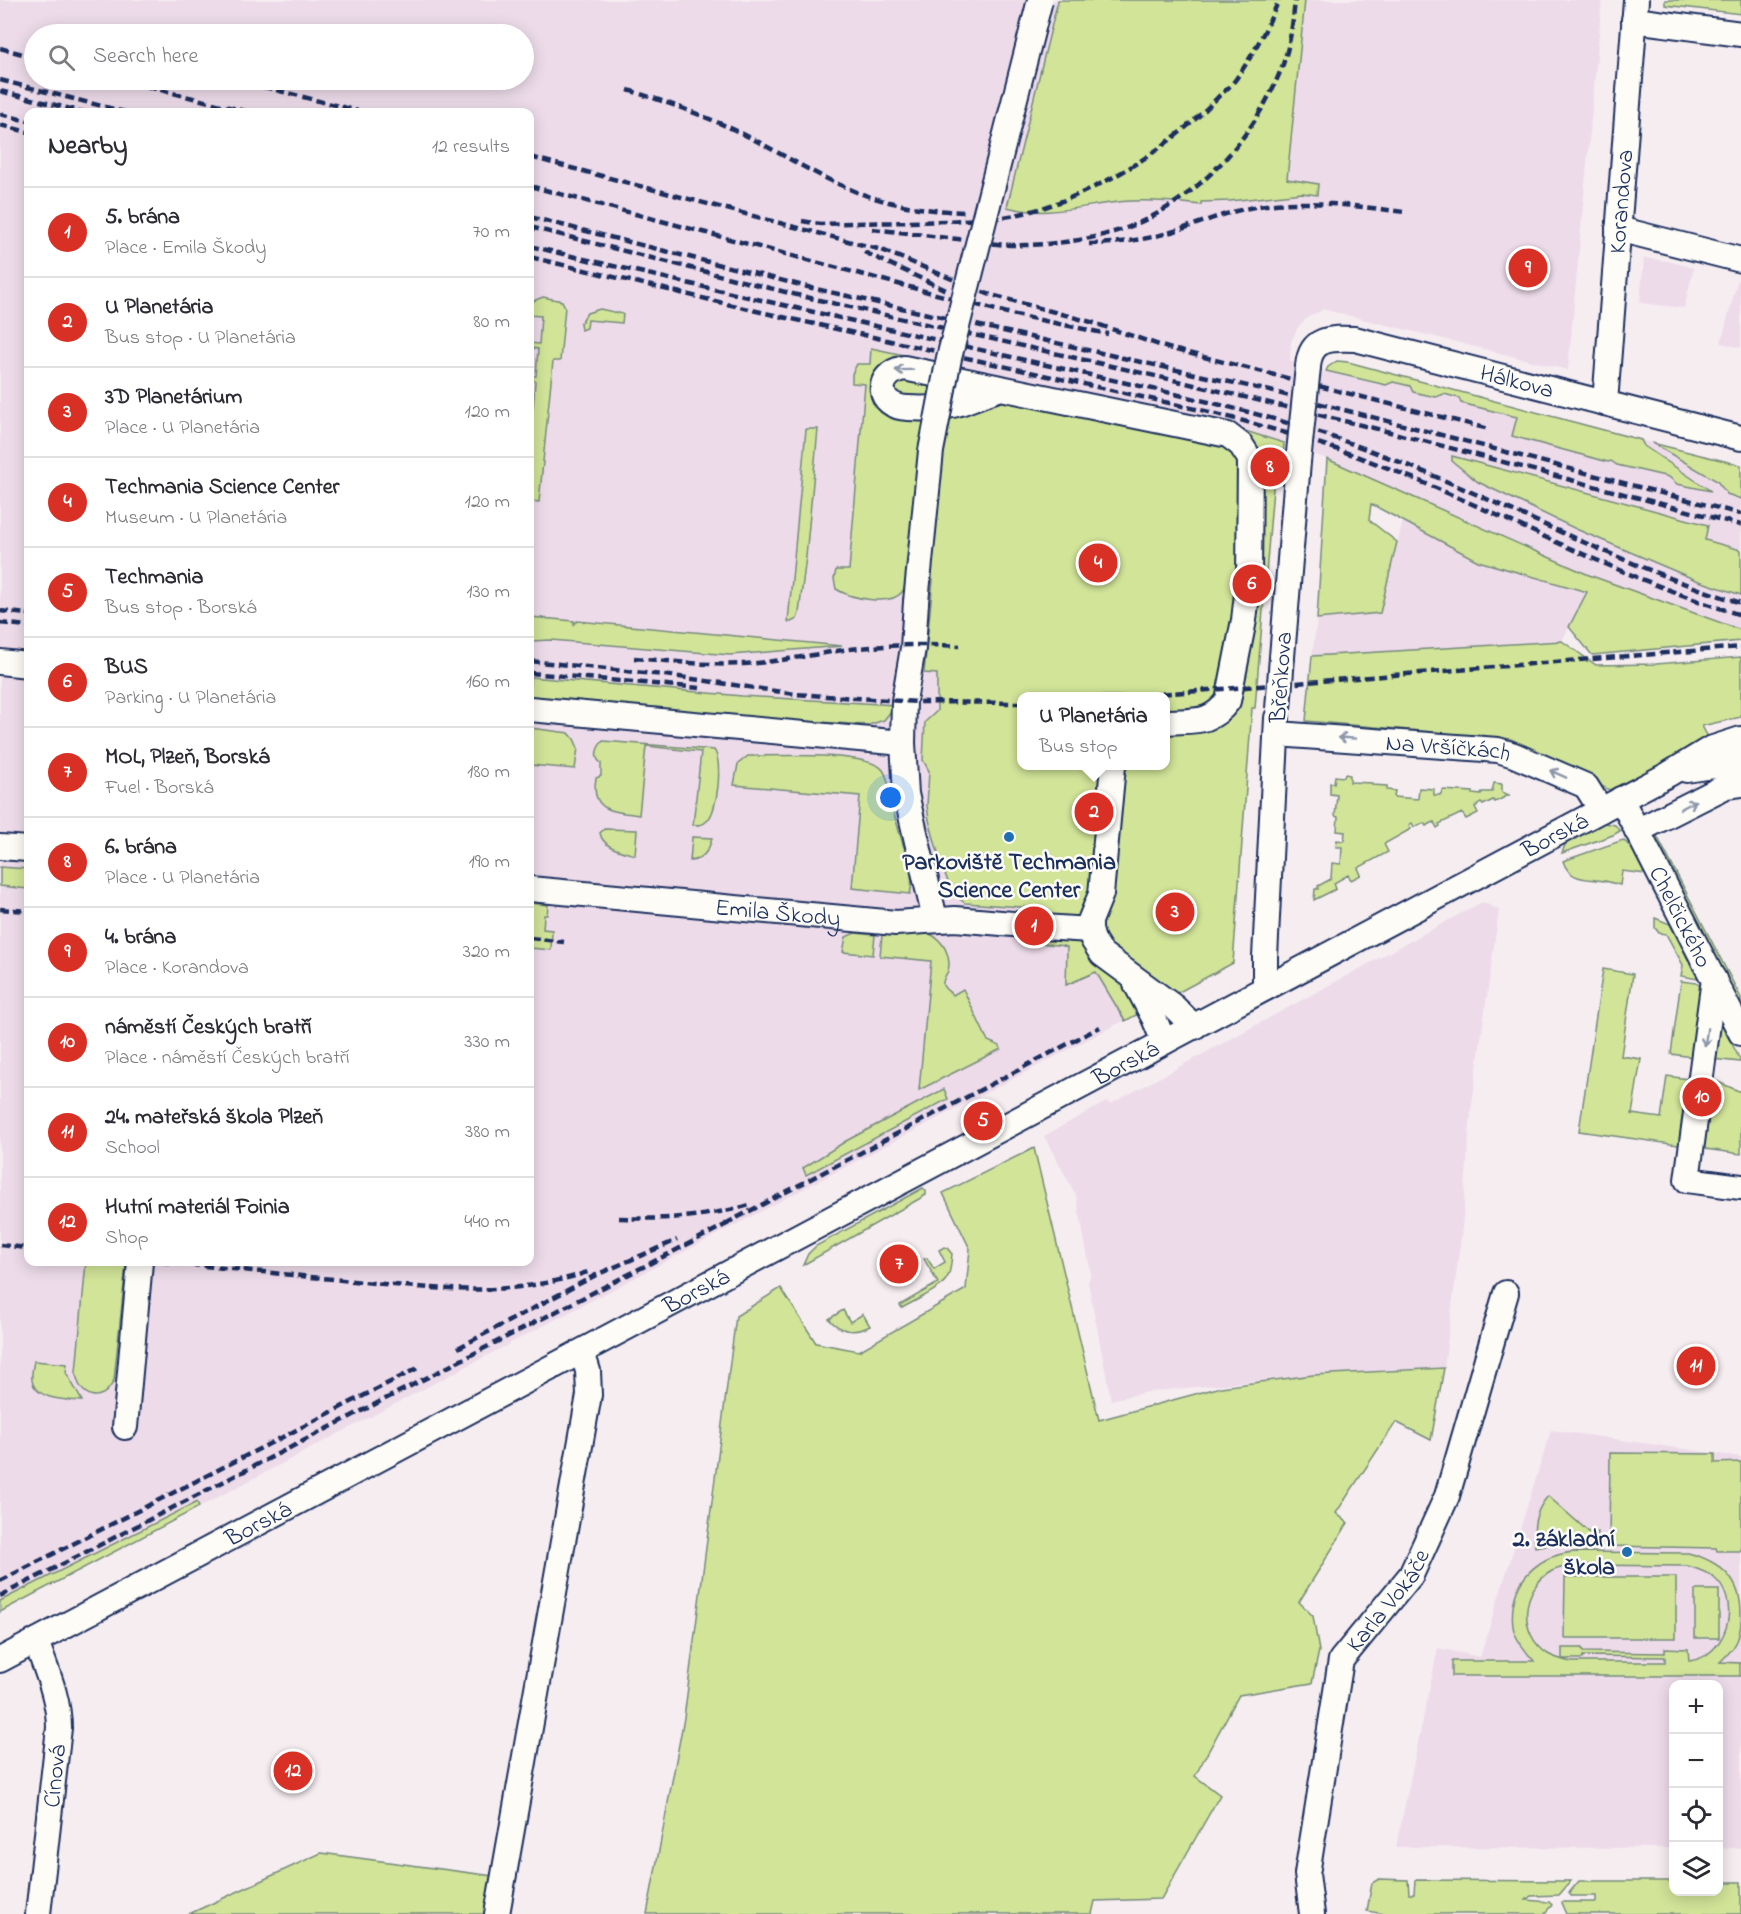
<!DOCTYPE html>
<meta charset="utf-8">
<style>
body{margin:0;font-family:"Indie Flower",sans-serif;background:#f7f7f7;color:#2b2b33}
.controls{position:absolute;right:18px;bottom:18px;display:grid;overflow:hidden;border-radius:12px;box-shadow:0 3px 15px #0003}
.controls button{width:54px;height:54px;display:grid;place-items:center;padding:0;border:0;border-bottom:2px solid #e1e1e2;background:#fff;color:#2b2b33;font:30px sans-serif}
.you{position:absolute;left:891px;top:798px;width:21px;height:21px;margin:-15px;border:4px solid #fff;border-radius:50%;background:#1a73e8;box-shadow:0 0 0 9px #1a73e833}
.badge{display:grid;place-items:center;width:39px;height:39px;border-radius:50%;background:#d93025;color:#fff;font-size:20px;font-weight:700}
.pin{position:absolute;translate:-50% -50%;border:3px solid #fff;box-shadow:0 2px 6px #0006}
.popup{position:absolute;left:1017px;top:692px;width:153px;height:78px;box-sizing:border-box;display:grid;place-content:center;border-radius:12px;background:#fff;filter:drop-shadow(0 2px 4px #0005);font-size:20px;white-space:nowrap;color:#7c7c81}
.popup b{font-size:22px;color:#2b2b33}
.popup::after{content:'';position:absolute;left:50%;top:100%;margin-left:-12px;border:12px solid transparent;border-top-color:#fff}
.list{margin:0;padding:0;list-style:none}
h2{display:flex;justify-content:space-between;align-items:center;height:78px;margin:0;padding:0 24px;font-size:26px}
h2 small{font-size:20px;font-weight:400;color:#7c7c81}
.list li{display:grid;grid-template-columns:39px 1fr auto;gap:18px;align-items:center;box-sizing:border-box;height:90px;padding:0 24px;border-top:2px solid #e1e1e2}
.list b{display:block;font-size:22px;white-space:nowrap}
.list p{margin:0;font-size:20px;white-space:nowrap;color:#7c7c81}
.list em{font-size:20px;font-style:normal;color:#7c7c81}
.icon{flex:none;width:33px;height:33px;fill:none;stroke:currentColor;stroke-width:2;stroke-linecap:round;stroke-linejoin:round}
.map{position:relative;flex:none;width:1741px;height:1914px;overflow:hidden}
.search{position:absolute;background:#fff;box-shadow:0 3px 15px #0003;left:24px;top:24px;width:510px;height:66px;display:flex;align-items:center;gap:15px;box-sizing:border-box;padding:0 21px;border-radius:33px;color:#7c7c81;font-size:22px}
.panel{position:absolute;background:#fff;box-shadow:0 3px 15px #0003;left:24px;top:108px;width:510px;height:1158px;border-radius:12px}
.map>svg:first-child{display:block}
</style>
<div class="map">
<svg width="1741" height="1914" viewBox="0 0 1741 1914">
<rect width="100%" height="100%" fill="#f6edf1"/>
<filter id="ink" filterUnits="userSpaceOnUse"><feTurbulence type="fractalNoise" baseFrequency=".0167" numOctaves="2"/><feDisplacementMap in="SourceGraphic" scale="12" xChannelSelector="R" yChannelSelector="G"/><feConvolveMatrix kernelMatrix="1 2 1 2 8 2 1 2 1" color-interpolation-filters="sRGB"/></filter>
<g filter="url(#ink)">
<g fill="#eddbe9" fill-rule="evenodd">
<path d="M0 0H1602L1568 370 1322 309 1321 311 1309 316 1298 327 1291 342 1290 361 1325 373 1332 364 1337 361 1348 362 1564 421 1741 465V630L1589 575 1327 459 1284 443 1282 469H1281L1280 476H1274L1255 708H1252L1233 963 0 1612ZM34 34H524V80H34ZM28 112H530V1262H28ZM1022 696H1166V766H1022Z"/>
<polygon points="1644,258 1668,261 1694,268 1684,308 1640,303"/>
<polygon points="1738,279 1741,280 1741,348 1721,343"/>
<polygon points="1403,521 1478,561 1587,592 1562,641 1312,656 1317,619 1380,613"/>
<polygon points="1482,902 1499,910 1471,1111 1462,1229 1444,1368 1313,1375 1147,1392 1111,1400 1088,1282 1091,1274 1076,1195 1044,1136 1108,1101 1111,1104"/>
<polygon points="1551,1430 1741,1457 1741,1848 1719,1848 1718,1684 1674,1684 1673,1848 1396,1847 1438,1648 1480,1657"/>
</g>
<g fill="#d1e498" stroke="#768a7b" stroke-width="1.5" fill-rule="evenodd">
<path d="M1058 0H1305L1287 179 1318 184 1317 195 1302 193 1230 201 1201 202V205C1178 202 1155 200 1131 201 1086 203 1053 219 1007 207Z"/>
<polygon points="1665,0 1741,0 1741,14 1665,5"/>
<polygon points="543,297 562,301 565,307 560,361 553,361 539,502 530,501 530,442 532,414 530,413 530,409 533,409 535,381 530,380 530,376 536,376 538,349 530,348 530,343 539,344 541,316 530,315 530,306 533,301"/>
<polygon points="600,309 623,314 622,323 588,320 587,328 581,330 580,324 587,313"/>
<path d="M871 348 1210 420 1284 443 1282 469H1281L1280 476H1274L1255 708H1252L1233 963 1125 1021 1096 972 1066 985 1067 947C1056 943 1043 946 1033 940L1035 908 965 903 953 894 941 864 929 820 927 806 929 771 923 760 925 722 937 711V674L924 673 933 580 906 578C906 582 905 588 902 592 890 607 850 598 836 589L834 579 836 570H849L865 384 852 383V374L857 364H870ZM1022 696H1166V766H1022Z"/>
<polygon points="1337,361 1348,362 1641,440 1644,446 1711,491 1677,484 1669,477 1617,465 1611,461 1608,462 1512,436 1517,417 1461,403 1459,398 1444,394 1436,397 1413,392 1410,386 1393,382 1386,385 1326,371 1328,367"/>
<polygon points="806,429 818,429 806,557 799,613 797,619 791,622 788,622"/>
<polygon points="1652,443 1741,465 1741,499 1727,494 1717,481"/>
<polygon points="1452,456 1708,525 1705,540 1741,550 1741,595 1696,580 1576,529 1478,482 1452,461"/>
<polygon points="1327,459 1589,575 1741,630 1741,641 1592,655 1569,627 1587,592 1478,561 1371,504 1369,520 1397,542 1380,613 1317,619"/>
<polygon points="530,617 574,621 574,624 577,621 842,646 730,655 551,640 530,641"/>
<polygon points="1562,641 1596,665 1656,664 1741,657 1741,717 1702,726 1710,741 1609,790 1511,739 1306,721 1312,656"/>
<polygon points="530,677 742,696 896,705 884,720 869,725 767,719 530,698"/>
<polygon points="530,728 569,733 574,739 578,748 575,769 530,765"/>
<path d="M603 741 714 750C723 761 718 811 707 821 703 825 699 825 693 825L701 752 646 746 639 815C613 811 590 812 596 778L601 776V763C593 757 597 747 603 741Z"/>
<path d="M748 756C773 756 869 751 883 770 889 778 889 790 891 800 892 809 895 818 898 827 903 848 916 873 910 894L852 888 860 796 734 785 738 764Z"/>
<polygon points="1345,774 1350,775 1350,782 1372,783 1372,785 1387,786 1387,790 1395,791 1394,797 1418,799 1419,788 1434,789 1434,795 1440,795 1443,790 1473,792 1473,794 1481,795 1482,792 1492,792 1494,783 1502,784 1502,792 1509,795 1495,802 1493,800 1483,805 1481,803 1475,807 1478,813 1466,819 1462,813 1439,824 1440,826 1437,828 1434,822 1426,826 1424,823 1414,827 1412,823 1409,825 1411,829 1384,844 1388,852 1358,868 1361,875 1351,880 1348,875 1334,883 1336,889 1314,900 1315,889 1318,889 1318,886 1331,879 1332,863 1341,864 1342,847 1336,847 1337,840 1344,841 1345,832 1337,831 1338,817 1335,816 1337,795 1330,794 1330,783 1334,783 1335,776 1344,777"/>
<polygon points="1605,823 1615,825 1620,831 1613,835 1562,853 1566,842 1600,824"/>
<path d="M604 829 637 830 635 855C621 851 603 848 600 833Z"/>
<polygon points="1657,836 1741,998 1741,1012 1651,839"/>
<path d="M692 837 712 838C709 851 703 860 690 861Z"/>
<path d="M1623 840 1633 849 1646 874 1622 871 1620 885C1615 884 1610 882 1605 881 1587 878 1570 882 1563 861Z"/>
<polygon points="0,867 28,869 28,889 0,886"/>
<polygon points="530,903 548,905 547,915 544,915 543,929 552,930 551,950 530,948"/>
<polygon points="1655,918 1670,924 1698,979 1681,976 1683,965 1666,934 1659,933 1655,928"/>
<polygon points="855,933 875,935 873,955 843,952 846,937"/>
<path d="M930 934C943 940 952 956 948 971 946 975 942 980 943 985 944 989 950 992 953 995L963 989 988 1041 1000 1046 1001 1049 919 1090 931 961 880 956 882 935Z"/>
<polygon points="1603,969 1633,974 1621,1056 1641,1059 1632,1114 1661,1118 1667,1076 1695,1080 1685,1146 1579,1131"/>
<polygon points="1681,981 1696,983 1703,988 1700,1058 1671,1054"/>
<polygon points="1720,1019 1741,1062 1712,1059"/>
<polygon points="1709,1078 1741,1092 1741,1154 1698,1148"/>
<polygon points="944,1089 948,1099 806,1175 803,1168 846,1141"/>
<polygon points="1034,1148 1099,1420 1221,1387 1313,1375 1444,1368 1431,1440 1396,1422 1336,1513 1348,1523 1299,1602 1313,1616 1319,1651 1312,1683 1239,1695 1195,1776 1220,1795 1161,1899 1095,1901 1092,1914 647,1914 684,1718 736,1316 781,1288 816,1343 859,1351 966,1289 970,1249 943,1193"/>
<polygon points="923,1188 926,1191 926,1195 803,1265 808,1254 816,1246"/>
<path d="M944 1247 947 1248 952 1254C951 1262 951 1272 947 1278 940 1290 914 1301 902 1308L900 1305 938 1283 924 1259 927 1258 934 1269 945 1262 939 1250Z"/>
<path d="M86 1262 126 1265 114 1380C103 1406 78 1398 76 1372Z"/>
<path d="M843 1310 850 1322 863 1314 870 1326C855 1334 840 1332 829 1319Z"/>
<path d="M34 1361 67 1364 66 1372 82 1401C67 1400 35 1400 32 1380 31 1374 33 1367 34 1361Z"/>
<polygon points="1610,1453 1715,1454 1715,1463 1741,1462 1741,1551 1717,1551 1716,1548 1609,1546"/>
<path d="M1548 1496 1590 1533 1598 1532 1597 1539 1590 1538 1535 1547C1533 1527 1534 1512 1548 1496Z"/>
<polygon points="197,1502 199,1507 0,1612 0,1601"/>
<path d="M1573 1552 1688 1553C1720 1561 1741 1579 1741 1613 1741 1623 1741 1632 1737 1641 1733 1650 1726 1656 1720 1662L1740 1663V1676H1452V1661H1534C1527 1653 1520 1645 1515 1634 1512 1626 1512 1616 1513 1607 1517 1575 1542 1555 1573 1552ZM1571 1565 1688 1566C1697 1569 1705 1571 1713 1577 1738 1597 1731 1639 1706 1655 1701 1659 1694 1660 1689 1661L1688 1649 1665 1648V1653L1583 1652 1582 1648H1562V1659H1582L1583 1656 1665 1657V1662H1571C1563 1660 1555 1658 1548 1654 1517 1634 1521 1588 1552 1571 1558 1568 1565 1567 1571 1565Z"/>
<polygon points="1565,1577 1676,1577 1676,1638 1564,1638"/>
<rect x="1695" y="1590" width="24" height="48"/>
<polygon points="321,1853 493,1876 486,1914 189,1914"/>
<polygon points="1379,1879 1408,1880 1409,1894 1414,1894 1415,1880 1571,1881 1559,1895 1531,1896 1526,1900 1549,1902 1552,1905 1544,1914 1384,1914 1367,1911 1372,1883"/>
<polygon points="1579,1881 1673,1881 1674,1892 1718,1892 1719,1882 1741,1882 1741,1914 1566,1914 1561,1903 1562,1902 1596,1902 1596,1896 1570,1896 1569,1893"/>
</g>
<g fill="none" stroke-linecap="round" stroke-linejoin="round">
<g stroke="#1b2f5e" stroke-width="28">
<g id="minor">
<polyline points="1634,20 1741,34"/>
<polyline points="1618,229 1741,260"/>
<path id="s1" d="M1308 367C1310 337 1331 338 1355 339L1741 438"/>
<path d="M1002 388C988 392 976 397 963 402 947 408 925 409 908 408 876 407 874 374 904 368L1228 435 1241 445 1250 459 1249 577 1244 620 1228 701C1210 725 1193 720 1166 722"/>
<path id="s2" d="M1605 403 1636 0"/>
<polyline points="1282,657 1298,462"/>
<polyline points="0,662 28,665"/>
<polyline points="530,709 903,743 904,701 913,648 916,602"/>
<path id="s3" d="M1277 734 1498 750 1514 755 1586 786 1601 810"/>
<polyline points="903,743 906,794 935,919"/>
<polyline points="1113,766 1101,894 1090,921 1090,930 1093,940 1102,954 1174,1007 1194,1027"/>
<polyline points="1686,770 1741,762"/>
<path id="s4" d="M1621 799 1741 1033"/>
<polyline points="1637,831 1726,786 1741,784"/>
<polyline points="0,847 28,849"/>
<path id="s5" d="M530 889 896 923 955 919 1025 925"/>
<polyline points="1043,927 1090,930"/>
<polyline points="1714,979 1687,1180 1741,1187"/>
<polyline points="1136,984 1154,1018 1164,1042"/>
<polyline points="1265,988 1265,957 1277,718"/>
<polyline points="125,1427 140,1262"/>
<path d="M36 1641C46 1670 59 1697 59 1728L38 1914"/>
<path id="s6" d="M0 1660 1669 774 1710 749 1741 739"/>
<polyline points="497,1914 589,1395 588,1371 582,1352"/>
<path id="s7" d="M1312 1914 1307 1874 1341 1660 1411 1575 1447 1496 1506 1293"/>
</g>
</g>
<use href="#minor" stroke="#fdfcf7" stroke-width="24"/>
<g stroke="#1b2f5e" stroke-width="4.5" stroke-dasharray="9 4.5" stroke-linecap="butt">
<polyline points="0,48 34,57"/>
<polyline points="0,80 125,112"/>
<polyline points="121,80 249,112"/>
<polyline points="237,80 362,112"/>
<path d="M628 90C667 102 706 116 743 134 777 151 810 172 845 187 882 204 926 211 966 212"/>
<polyline points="0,91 83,112"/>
<polyline points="0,114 28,121"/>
<polyline points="0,125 28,132"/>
<polyline points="530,157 882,250 988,294 1091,322 1168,348 1489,429"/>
<polyline points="530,186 1011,314 1108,334"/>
<polyline points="530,217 812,288 1270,391 1415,428 1741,514"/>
<path d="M802 221 821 224C868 222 916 223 963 220 976 219 990 219 1004 217 1080 205 1167 152 1219 96 1226 90 1233 84 1238 76 1255 52 1267 27 1279 0"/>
<polyline points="530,227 797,295 1182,382 1390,432 1741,525"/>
<path d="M872 229C901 232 929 236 958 239 980 242 1003 246 1026 245 1060 244 1096 239 1129 227 1199 199 1255 137 1282 67 1290 46 1293 22 1295 0"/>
<path d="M1089 244C1117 244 1148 239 1175 231 1201 223 1227 212 1254 207 1302 198 1356 206 1404 212"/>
<path d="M530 246C699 287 869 324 1038 363 1127 384 1217 401 1304 428 1455 474 1591 556 1741 603"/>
<polyline points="864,252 946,290"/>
<path d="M530 257 765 313 1205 411C1273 428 1340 448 1405 475 1517 521 1624 579 1741 615"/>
<polyline points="0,611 28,614"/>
<polyline points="0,623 28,626"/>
<path d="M634 658C671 661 708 666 744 664 780 662 814 654 850 649 886 645 923 644 960 646"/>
<polyline points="530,661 673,676 795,694 917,702 1022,703"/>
<polyline points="530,673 700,688"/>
<polyline points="1135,696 1741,647"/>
<polyline points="0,909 28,911"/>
<polyline points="530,938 564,942"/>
<path d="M619 1218C664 1220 707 1217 750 1205"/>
<polyline points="725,1224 1100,1027"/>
<polyline points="0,1245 28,1248"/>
<path d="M163 1262C226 1268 289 1275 353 1281 438 1289 507 1299 591 1271"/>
<polyline points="458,1348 596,1275 677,1240"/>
<polyline points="0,1581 418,1368"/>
<polyline points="0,1596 731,1222"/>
</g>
<g stroke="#1b2f5e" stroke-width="28" stroke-linecap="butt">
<g id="minor-bridge">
<polyline points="1298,462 1308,367"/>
<polyline points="916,602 931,451 949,358 1040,0"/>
<polyline points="1278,709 1282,657"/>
</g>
</g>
<use href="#minor-bridge" stroke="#fdfcf7" stroke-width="24"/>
</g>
<defs><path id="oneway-shaft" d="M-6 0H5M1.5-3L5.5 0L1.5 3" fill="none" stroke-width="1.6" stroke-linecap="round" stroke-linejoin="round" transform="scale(1.5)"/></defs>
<g stroke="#8c96aa">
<use href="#oneway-shaft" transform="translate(904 370) rotate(179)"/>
<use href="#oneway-shaft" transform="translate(1347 738) rotate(-176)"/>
<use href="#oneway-shaft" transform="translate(1558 774) rotate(-156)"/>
<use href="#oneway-shaft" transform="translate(1688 805) rotate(-28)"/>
<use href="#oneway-shaft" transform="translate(1706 1037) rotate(98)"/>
</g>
</g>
<g fill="#1f6fb2" stroke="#fdfcf7" stroke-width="2">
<circle cx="1009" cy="837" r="6"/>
<circle cx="1627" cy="1552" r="6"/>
</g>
<g text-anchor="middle" stroke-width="5" stroke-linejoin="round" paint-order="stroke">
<g font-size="24" fill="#1b2f5e" stroke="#fdfcf7">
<text dy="8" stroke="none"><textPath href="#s2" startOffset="202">Korandova</textPath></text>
<text dy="8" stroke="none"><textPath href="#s1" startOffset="231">Hálkova</textPath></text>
<text transform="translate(1280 677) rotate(-86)" y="8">Břeňkova</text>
<text dy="8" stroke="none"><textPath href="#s3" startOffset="172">Na Vršíčkách</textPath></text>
<text dy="8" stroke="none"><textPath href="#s6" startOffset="1760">Borská</textPath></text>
<text dy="8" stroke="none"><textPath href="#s5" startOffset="249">Emila Škody</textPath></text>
<text dy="8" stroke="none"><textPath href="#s4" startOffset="132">Chelčického</textPath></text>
<text dy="8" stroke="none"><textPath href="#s6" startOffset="1274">Borská</textPath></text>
<text dy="8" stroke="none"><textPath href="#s6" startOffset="788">Borská</textPath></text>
<text dy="8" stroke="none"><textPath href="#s6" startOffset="292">Borská</textPath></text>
<text dy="8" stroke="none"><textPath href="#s7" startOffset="333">Karla Vokáče</textPath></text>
<text transform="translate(54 1776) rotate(-84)" y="8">Cínová</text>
</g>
<g font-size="24" font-weight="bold" fill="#1b2f5e" stroke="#fdfcf7">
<text x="1009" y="869">Parkoviště Techmania<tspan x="1009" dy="28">Science Center</tspan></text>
<text x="1615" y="1546" text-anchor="end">2. základní<tspan x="1615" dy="28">škola</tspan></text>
</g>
</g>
</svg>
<div class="controls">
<button>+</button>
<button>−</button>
<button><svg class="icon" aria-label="locate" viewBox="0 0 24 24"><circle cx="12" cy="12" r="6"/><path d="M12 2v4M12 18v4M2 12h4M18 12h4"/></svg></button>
<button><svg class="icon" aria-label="layers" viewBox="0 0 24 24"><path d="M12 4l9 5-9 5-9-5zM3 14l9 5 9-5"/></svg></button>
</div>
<div class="you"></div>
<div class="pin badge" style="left:1034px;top:926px">1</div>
<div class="pin badge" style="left:1094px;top:812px">2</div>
<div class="popup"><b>U Planetária</b>Bus stop</div>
<div class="pin badge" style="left:1175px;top:912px">3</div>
<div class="pin badge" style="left:1098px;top:563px">4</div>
<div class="pin badge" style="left:983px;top:1121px">5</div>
<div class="pin badge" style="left:1252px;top:584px">6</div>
<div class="pin badge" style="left:899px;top:1264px">7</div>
<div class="pin badge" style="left:1270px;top:467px">8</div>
<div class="pin badge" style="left:1528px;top:268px">9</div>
<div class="pin badge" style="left:1702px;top:1097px">10</div>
<div class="pin badge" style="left:1696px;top:1366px">11</div>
<div class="pin badge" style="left:293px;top:1771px">12</div>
<div class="search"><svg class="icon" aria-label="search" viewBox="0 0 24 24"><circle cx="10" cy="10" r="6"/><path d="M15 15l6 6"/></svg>Search here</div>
<section class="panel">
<h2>Nearby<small>12 results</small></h2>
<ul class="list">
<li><span class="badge">1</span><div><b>5. brána</b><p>Place · Emila Škody</p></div><em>70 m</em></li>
<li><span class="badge">2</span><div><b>U Planetária</b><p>Bus stop · U Planetária</p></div><em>80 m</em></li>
<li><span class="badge">3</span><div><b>3D Planetárium</b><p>Place · U Planetária</p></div><em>120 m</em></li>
<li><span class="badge">4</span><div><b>Techmania Science Center</b><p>Museum · U Planetária</p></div><em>120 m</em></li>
<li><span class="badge">5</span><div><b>Techmania</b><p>Bus stop · Borská</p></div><em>130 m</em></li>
<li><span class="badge">6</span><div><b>BUS</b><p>Parking · U Planetária</p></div><em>160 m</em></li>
<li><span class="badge">7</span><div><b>MOL, Plzeň, Borská</b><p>Fuel · Borská</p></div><em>180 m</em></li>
<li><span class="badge">8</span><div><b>6. brána</b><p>Place · U Planetária</p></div><em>190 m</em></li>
<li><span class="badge">9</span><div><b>4. brána</b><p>Place · Korandova</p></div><em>320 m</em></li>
<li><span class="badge">10</span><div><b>náměstí Českých bratří</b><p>Place · náměstí Českých bratří</p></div><em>330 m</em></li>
<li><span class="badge">11</span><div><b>24. mateřská škola Plzeň</b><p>School</p></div><em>380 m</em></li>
<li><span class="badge">12</span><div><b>Hutní materiál Foinia</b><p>Shop</p></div><em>440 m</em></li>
</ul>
</section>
</div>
